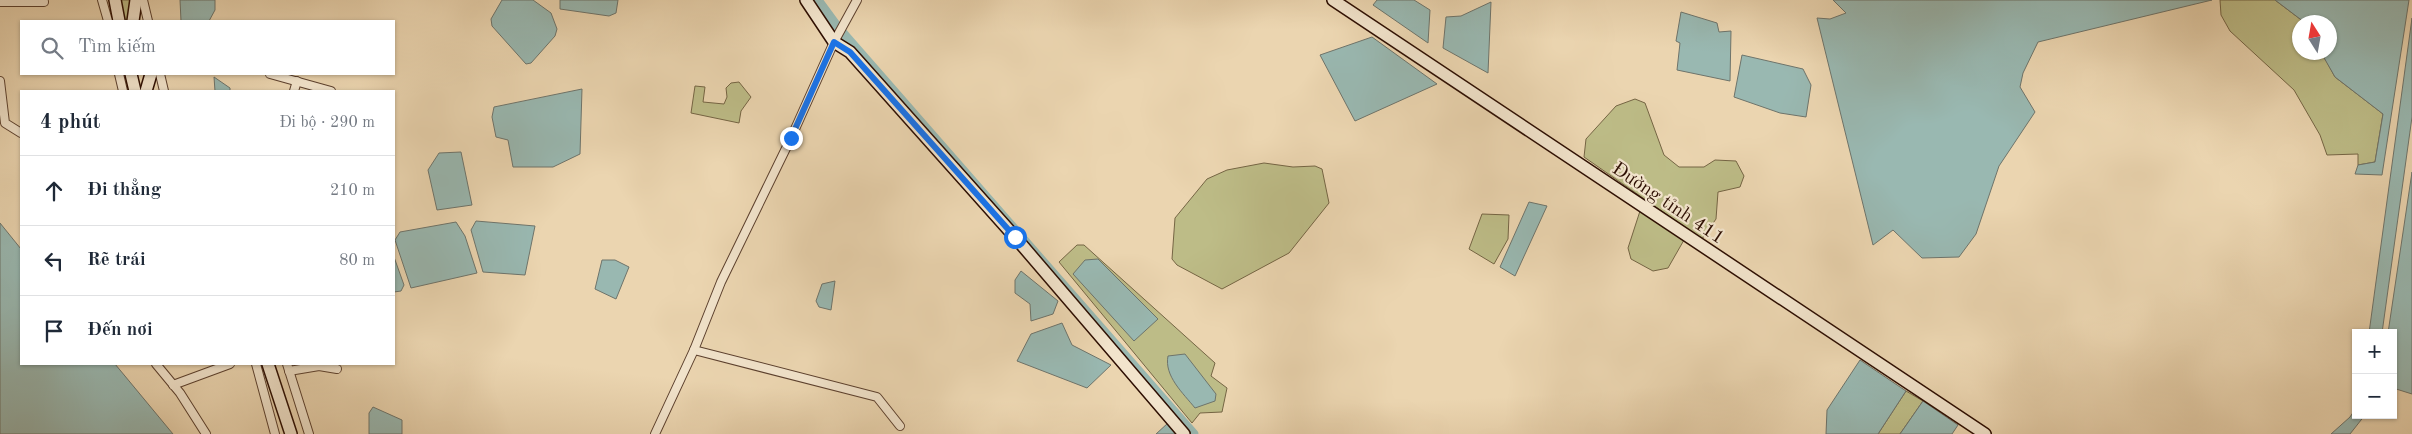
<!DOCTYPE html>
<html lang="vi">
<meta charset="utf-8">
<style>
body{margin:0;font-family:"Old Standard TT",serif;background:#f2f2f3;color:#1f2937}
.controls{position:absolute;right:15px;bottom:15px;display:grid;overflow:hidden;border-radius:0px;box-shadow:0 1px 4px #0004}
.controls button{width:45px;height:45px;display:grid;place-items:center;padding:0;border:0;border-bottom:1px solid #e0e1e3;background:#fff;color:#1f2937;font:25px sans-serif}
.compass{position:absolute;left:2292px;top:15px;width:45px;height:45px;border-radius:50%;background:#fff;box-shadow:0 1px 4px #0004;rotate:349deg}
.stop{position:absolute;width:15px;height:15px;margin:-11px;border:4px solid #1a73e8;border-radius:50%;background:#fff}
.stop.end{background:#1a73e8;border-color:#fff;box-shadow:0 1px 5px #0008}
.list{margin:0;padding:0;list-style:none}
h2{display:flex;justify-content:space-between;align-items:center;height:65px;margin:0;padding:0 20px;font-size:21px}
h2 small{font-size:16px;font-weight:400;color:#747a83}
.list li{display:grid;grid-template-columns:32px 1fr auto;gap:15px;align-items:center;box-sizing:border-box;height:70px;padding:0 20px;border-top:1px solid #e0e1e3}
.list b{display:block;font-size:19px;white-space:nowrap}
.list em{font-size:16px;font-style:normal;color:#747a83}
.icon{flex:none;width:28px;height:28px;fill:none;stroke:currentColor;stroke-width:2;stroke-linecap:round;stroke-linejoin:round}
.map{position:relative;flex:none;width:2412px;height:434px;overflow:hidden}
.search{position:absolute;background:#fff;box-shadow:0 1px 4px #0004;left:20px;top:20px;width:375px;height:55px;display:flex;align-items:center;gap:12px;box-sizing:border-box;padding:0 18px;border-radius:0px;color:#747a83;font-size:19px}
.panel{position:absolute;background:#fff;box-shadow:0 1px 4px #0004;left:20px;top:90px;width:375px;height:275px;border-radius:0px}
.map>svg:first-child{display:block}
</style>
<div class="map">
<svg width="2412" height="434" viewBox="0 0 2412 434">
<rect width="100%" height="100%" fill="#ebd5b0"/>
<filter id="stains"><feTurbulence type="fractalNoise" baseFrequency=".004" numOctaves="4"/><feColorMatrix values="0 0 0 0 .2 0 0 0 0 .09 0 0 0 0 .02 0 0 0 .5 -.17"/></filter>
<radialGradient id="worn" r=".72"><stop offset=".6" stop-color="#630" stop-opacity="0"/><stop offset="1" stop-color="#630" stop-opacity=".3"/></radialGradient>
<g fill="#bdbc87" stroke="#756544">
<polygon points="119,0 133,0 130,21 124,21"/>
<polygon points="2220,0 2275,0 2304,22 2300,22 2300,52 2322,53 2335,77 2383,114 2375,162 2358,165 2358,154 2327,155 2320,135 2294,90 2230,31 2221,15"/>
<polygon points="739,82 751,97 741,111 739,123 691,113 695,86 705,87 703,102 724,104 727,97 726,88 731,83"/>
<polygon points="1635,99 1645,103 1664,155 1679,167 1704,167 1715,160 1736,161 1744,176 1740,187 1718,192 1716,219 1702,239 1584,157 1586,139 1616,106"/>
<polygon points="1264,163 1293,167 1315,166 1322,169 1329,203 1289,253 1222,289 1177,265 1172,259 1175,218 1207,179 1227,170"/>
<polygon points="1640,211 1684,240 1668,268 1653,271 1631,259 1628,248"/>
<polygon points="1482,214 1509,215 1508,239 1494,264 1469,249"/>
<polygon points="1077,245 1084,245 1215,363 1211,376 1227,388 1222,412 1200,413 1192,423 1059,262"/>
<polygon points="1906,391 1923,401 1900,434 1878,434"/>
</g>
<g fill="#99b8b1" stroke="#6e746b">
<polygon points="180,0 215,0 215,10 209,21 181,21"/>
<polygon points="502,0 533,0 551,13 557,29 555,36 531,63 526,64 492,26 491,19"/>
<polygon points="560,0 618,0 616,13 609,16 560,9"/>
<polygon points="1377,0 1414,0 1430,10 1428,43 1373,5"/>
<polygon points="1833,0 2212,0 2038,42 2023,73 2020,87 2035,112 1999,166 1976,234 1959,257 1922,258 1893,230 1873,245 1817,18 1830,19 1846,13"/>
<polygon points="2275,0 2409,0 2382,175 2355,174 2358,165 2375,162 2383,114 2335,77 2323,56 2322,53 2330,52 2330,22 2304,22"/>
<polygon points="1491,2 1488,73 1443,48 1446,17 1461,16"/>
<polygon points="1681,12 1717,23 1719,32 1731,31 1730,81 1677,70 1680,43 1676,41"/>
<polygon points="2412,18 2412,117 2382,333 2369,333"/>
<polygon points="1372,37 1437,84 1355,121 1320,55"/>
<polygon points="1742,55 1803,69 1811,85 1806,117 1780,113 1734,97"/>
<polygon points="214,77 230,88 230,91 215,91"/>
<polygon points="582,89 580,154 553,167 513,167 508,140 496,137 492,117 494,107"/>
<polygon points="461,152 472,205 437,210 428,170 439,153"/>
<polygon points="2412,172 2412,394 2393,388 2393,333 2388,333"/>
<polygon points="1529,202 1547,206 1515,276 1500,267"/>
<polygon points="476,221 535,226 525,275 483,272 471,230"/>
<polygon points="456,222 465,236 477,273 411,288 395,240 400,232"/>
<polygon points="0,223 21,249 21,364 115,364 173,434 0,434"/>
<polygon points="394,257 404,285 401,291 394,292"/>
<polygon points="1098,259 1158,319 1134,341 1073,274 1085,260"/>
<polygon points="602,260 615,260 629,267 616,299 595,289"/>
<polygon points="1021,271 1058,301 1053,314 1031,321 1030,304 1015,293 1015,280"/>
<polygon points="835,281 831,310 819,307 816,301 822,284"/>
<polygon points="1062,323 1072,345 1111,365 1087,388 1017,361 1031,334"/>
<path d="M1185 354 1216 394 1215 401 1195 408C1183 393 1164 376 1168 356Z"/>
<polygon points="1860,360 1906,391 1878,434 1826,434 1827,410"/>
<polygon points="1923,401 1958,425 1952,434 1900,434"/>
<polygon points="373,407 402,420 402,434 369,434 369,413"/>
<polygon points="2356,408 2356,415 2365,415 2350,434 2331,434 2350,417"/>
<polygon points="1168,423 1177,434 1156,434"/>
</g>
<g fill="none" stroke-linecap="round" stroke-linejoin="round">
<polyline stroke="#99b8b1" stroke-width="9" points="818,0 837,26 1194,434"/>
<g stroke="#5c402e" stroke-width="10">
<g id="street">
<polyline points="102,0 108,21"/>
<polyline points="143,0 148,21"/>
<polyline points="0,2 44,2"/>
<polyline points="119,74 123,91"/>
<polyline points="160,74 164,91"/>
<polyline points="270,74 331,91"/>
<polyline points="0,81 5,123 21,133"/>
<polyline points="294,91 297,81"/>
<polyline points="694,350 877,397 900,426"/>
<polyline points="156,364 180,393 206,434"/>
<polyline points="256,364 275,434"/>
<polyline points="287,364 309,434"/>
<polyline points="289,371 319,366 337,369"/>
<polyline points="173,385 230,364"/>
<polyline points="655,434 694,350 721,282 791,138 834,42 857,0"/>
</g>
</g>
<g stroke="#2d0e02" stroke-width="14">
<g id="secondary">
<polyline points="115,0 119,21"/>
<polyline points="806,0 834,42 850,52 1015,237 1184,434"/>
<polyline points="1333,0 1985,434"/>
<polyline points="133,21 136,0"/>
<polyline points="131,74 135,91"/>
<polyline points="146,91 151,74"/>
<polyline points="268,364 291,434"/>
</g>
</g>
<use href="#street" stroke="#f2e4cc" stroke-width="8"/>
<use href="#secondary" stroke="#f2e4cc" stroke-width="11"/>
</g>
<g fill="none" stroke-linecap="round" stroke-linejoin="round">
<polyline stroke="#1a73e8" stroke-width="6" points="791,138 834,42 850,52 1015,237"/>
</g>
<g text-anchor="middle" stroke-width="4.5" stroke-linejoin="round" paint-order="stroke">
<g font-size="19" fill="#2d0e02" stroke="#f2e4cc">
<text transform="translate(1669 202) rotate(34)" y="7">Đường tỉnh 411</text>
</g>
</g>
<rect width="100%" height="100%" filter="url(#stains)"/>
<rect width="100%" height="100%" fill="url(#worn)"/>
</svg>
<div class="controls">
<button>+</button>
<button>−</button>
</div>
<svg class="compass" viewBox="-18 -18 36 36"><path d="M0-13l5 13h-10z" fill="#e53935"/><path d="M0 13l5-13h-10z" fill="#747a83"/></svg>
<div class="stop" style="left:1015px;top:237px"></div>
<div class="stop end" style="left:791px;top:138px"></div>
<div class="search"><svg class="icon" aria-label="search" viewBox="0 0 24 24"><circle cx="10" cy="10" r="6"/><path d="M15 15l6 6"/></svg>Tìm kiếm</div>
<section class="panel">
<h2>4 phút<small>Đi bộ · 290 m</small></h2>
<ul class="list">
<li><svg class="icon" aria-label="ahead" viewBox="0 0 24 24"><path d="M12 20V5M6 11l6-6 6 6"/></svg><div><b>Đi thẳng</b></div><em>210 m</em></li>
<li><svg class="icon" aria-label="left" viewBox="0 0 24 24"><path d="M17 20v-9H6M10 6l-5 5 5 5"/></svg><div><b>Rẽ trái</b></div><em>80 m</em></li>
<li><svg class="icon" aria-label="arrive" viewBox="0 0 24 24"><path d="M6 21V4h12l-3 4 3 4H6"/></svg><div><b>Đến nơi</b></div></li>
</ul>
</section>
</div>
